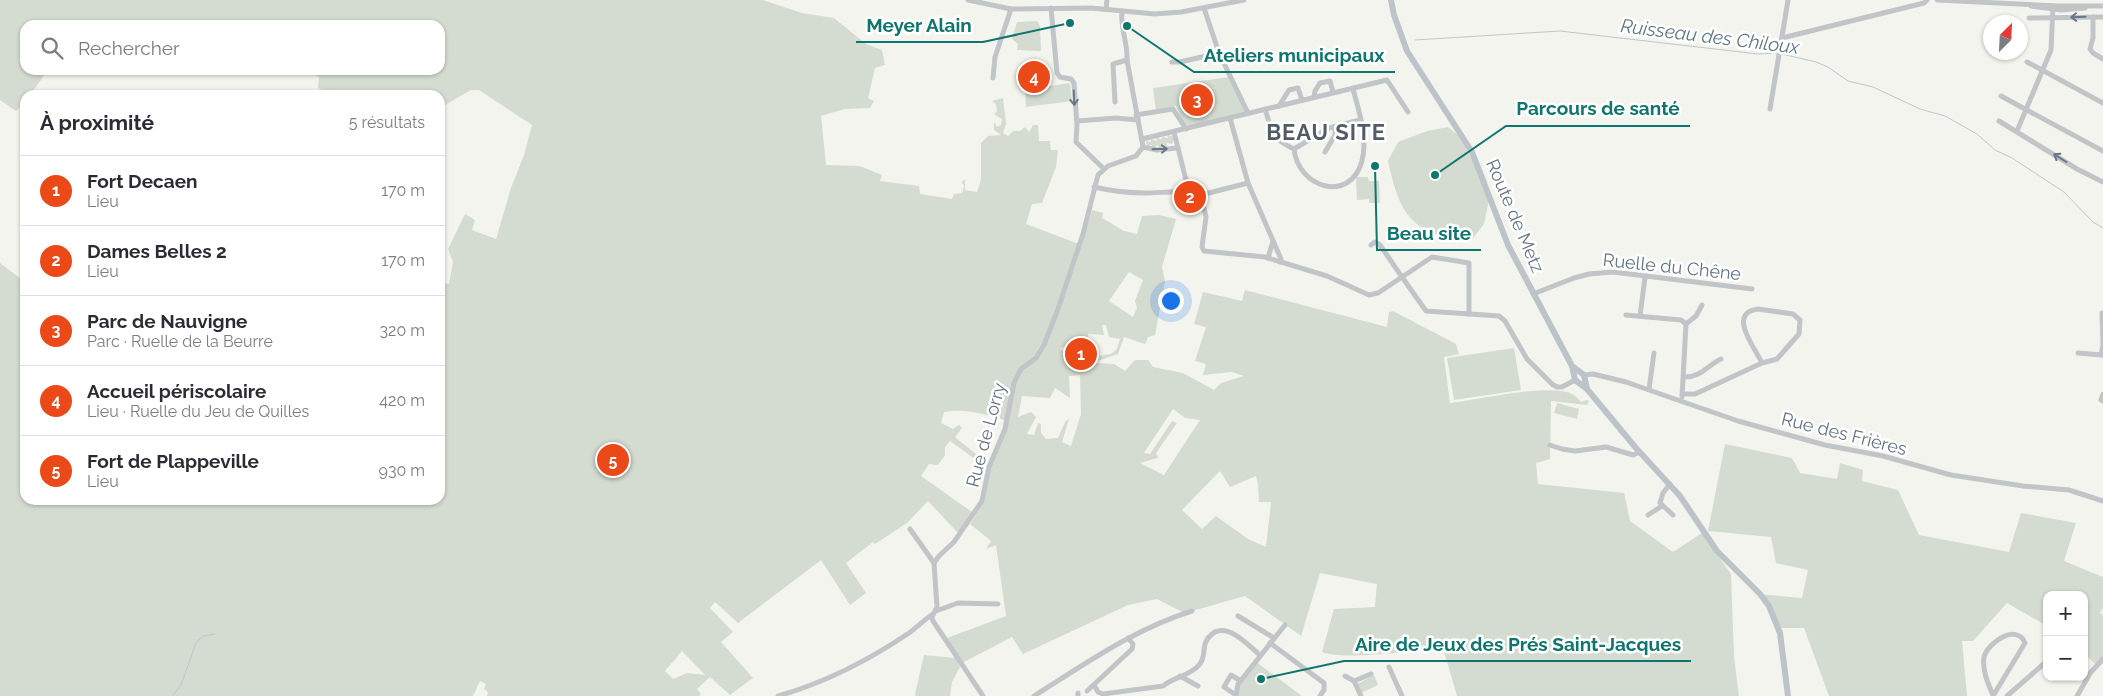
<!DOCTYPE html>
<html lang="fr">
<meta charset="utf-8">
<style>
body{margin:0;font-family:Raleway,sans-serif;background:#f2f2f3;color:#2b2b33}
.controls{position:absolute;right:15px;bottom:15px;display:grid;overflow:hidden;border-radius:10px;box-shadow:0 1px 4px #0004}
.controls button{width:45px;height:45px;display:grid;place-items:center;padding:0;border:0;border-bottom:1px solid #e1e1e2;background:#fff;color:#2b2b33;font:25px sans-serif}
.compass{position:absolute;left:1983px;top:15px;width:45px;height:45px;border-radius:50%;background:#fff;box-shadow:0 1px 4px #0004;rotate:24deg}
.you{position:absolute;left:1170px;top:300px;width:18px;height:18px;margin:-12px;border:4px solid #fff;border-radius:50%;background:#1a73e8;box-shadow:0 0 0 8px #1a73e833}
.badge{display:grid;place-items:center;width:32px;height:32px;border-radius:50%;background:#ec4918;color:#fff;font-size:16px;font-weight:700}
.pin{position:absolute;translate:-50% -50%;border:2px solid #fff;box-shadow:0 1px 5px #0006}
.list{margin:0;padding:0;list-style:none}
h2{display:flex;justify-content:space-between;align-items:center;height:65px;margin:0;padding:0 20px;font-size:21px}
h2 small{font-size:16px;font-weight:400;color:#7c7c81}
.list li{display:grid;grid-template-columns:32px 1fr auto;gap:15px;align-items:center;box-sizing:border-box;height:70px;padding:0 20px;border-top:1px solid #e1e1e2}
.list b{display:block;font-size:19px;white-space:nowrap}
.list p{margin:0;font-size:16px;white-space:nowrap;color:#7c7c81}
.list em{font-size:16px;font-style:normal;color:#7c7c81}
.icon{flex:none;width:28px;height:28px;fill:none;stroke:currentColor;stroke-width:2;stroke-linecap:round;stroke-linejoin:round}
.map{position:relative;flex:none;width:2103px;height:696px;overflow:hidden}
.search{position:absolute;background:#fff;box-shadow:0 1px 4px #0004;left:20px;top:20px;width:425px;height:55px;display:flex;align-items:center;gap:12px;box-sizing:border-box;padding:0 18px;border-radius:15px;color:#7c7c81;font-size:19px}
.panel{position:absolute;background:#fff;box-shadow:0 1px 4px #0004;left:20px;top:90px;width:425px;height:415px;border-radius:15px}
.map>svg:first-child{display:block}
</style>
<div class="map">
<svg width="2103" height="696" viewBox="0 0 2103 696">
<rect width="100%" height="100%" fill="#f4f4ef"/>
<g fill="#d4dbd0" fill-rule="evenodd">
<path d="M0 0H763L802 13 834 18 866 44 882 50 885 65 875 68 868 98 874 101 870 108 845 109 821 116 826 165 860 166 882 175 880 181 919 186 920 194 952 199 954 194 962 193 964 186 962 182 965 179V190L977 192 981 180V143L988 136 1001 135 994 130V122L997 127 1001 125 1002 119 994 114 997 111 996 104 992 101 1003 98 1006 124 1003 133 1008 136 1013 131H1020L1025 127 1029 132 1033 125H1038L1039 141H1050L1051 150H1058L1056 167 1042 203 1032 204 1026 224 1079 244 1085 234 1092 210 1103 213 1102 218 1124 231 1137 234 1142 216 1159 215 1176 219 1162 267 1165 281 1155 335 1148 337 1145 344 1124 337 1118 354 1098 361 1097 363 1114 364 1125 371 1135 360H1148L1153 367 1183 373 1214 390 1221 383 1244 376 1232 372 1203 375 1206 364 1195 361 1206 327 1194 324 1203 292 1242 301 1245 290 1387 327 1389 312 1393 311 1456 344 1459 354 1444 357 1450 403C1481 399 1531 387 1561 391 1570 392 1576 395 1581 402L1587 400 1589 401 1587 405 1551 401 1550 459 1536 463 1538 484 1624 493 1630 521 1673 552 1702 533 1731 574 1734 657 1739 696H1457L1443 648C1416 650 1343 661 1322 652L1334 609 1375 607 1377 584 1320 573 1301 636 1245 596 1192 611 1182 612 1157 599 1128 605 1023 654 1012 637 962 663 947 638 1006 616 996 545 986 549 991 541 970 524 984 502 991 467 1004 437V420C984 414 965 408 944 412L941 423 953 429 959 425 962 428 955 437 987 463 986 467 950 441 945 447V455L938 465 929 464 921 476 972 512 958 533 928 501 907 523 875 544 873 542 846 563 866 593 850 605 821 560 738 623 715 602 710 608 733 632 721 642 753 678 730 695 710 677 697 689 701 694 699 696H487L488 692 484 689 486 684 480 681 473 696H0V263L25 282V500H440V282L449 284 453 262 448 249 465 214 475 220 472 230 496 239 511 188 524 155 532 125 479 90H471L440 108V95H334L318 88 319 77 305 70H440V25H25V70H48L30 95H25V102L16 111 0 100ZM1129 272 1143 280 1135 301 1137 308 1133 317 1109 301ZM1102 325H1106L1109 337 1120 339 1117 349 1111 354 1071 360 1060 348 1088 343V334L1104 335ZM1080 375 1081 414 1071 446 1062 442 1069 419 1065 422 1058 438 1046 439 1041 433V424L1038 423 1034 435 1027 434 1036 417 1031 412 1018 417 1022 396 1050 398 1055 388 1070 398 1069 376ZM1173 409 1185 418 1200 420 1164 475 1140 463 1158 458 1156 453 1177 423 1172 421 1150 454 1144 453ZM1220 471 1230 487 1256 476 1258 484 1259 502H1271L1266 547 1248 539 1216 516 1202 529 1182 510ZM682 651 705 675 687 673 673 679 665 671Z"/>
<polygon points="1037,21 1040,26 1041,51 1017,50 1018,44 1012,39 1017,22"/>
<polygon points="1229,77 1245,111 1244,113 1188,126 1183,122 1176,106 1156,110 1153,88"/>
<polygon points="1070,83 1072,101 1026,107 1025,90"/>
<path d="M1448 127 1460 137 1475 165 1489 200 1484 224 1473 238C1463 238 1451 239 1442 236 1403 226 1396 196 1388 161L1398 142 1427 131Z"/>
<polygon points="1167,135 1173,136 1174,139 1172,144 1167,143 1167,146 1164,146 1164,144 1161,144 1162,147 1159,148 1158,145 1156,146 1156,148 1152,148 1152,145 1150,145 1149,148 1147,146 1146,142 1148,140 1149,142 1151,142 1151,139 1157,141 1156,138 1159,137 1160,140 1164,136 1165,138 1168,138"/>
<polygon points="1368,177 1369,181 1379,181 1380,203 1369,203 1369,199 1357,200 1356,177"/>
<polygon points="1514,348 1521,390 1454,400 1447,358"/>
<polygon points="1557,403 1579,409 1577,419 1554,413"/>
<polygon points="1725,444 1792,458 1800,473 1837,479 1840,463 1863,470 1862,481 1898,490 1919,535 2009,552 2021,513 2076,523 2064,561 2103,577 2103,608 2100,613 2103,615 2103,659 2096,665 2084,653 2084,595 2047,595 2047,626 2007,603 1973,641 1962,641 1967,696 1829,696 1804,628 1779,628 1760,594 1802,598 1808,570 1776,563 1771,537 1708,531"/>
<polygon points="924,655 955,658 960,667 952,682 950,696 916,696 915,694"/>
<polygon points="1256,662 1302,696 1236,696 1236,690"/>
<polygon points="1374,675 1378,685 1361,693 1357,684"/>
</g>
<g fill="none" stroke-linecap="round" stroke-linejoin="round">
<g stroke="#bbc7cc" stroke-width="1">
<polyline points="1415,40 1560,31 1758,54 1778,53"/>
<polyline points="1782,54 1816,62 1828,67 1848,81 1873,87 1920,109 1945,116 1977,134 1995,150 2012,158 2064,192 2093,222 2103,228"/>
<polyline points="172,696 181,685 196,643 203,636 215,634"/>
</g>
<g stroke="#c1c5c8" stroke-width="5">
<polyline points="968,0 1011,9 1091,8 1155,14 1181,12 1244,0"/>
<polyline points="1937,0 2058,6 2103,6"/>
<polyline points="2031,6 2061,10 2085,8"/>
<polyline points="1051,8 1057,73 1060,77 1071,79 1074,83 1077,125 1076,142 1103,168"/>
<polyline points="1204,8 1219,53 1248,113"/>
<polyline points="1106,9 1107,0"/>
<polyline points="2093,17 2093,38 2090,49 2093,53 2103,59"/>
<polyline points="2029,18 2103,17"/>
<polyline points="1782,38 1924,3 1927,0"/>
<polyline points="1172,62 1180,62 1219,53"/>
<polyline points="2027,62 2103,103"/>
<polyline points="993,78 995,57 1011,9"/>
<polyline points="2001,96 2103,151"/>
<polyline points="1314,97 1315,91 1320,83 1330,81 1333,92"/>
<polyline points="1115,102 1113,64 1127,60"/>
<polyline points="1279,106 1289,90 1298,88 1302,100"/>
<path d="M1265 109C1273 133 1269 137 1294 149L1329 128 1360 120"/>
<polyline points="1770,109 1788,0"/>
<polyline points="1136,115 1173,109 1186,129"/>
<polyline points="1230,118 1248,183 1281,259 1280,262"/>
<polyline points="1077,121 1116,118 1138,120"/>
<polyline points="1999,121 2077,169 2103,182"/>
<polyline points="2017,131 2051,50 2053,6"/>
<polyline points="1174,132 1189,192"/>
<polyline points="1142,139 1387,80 1408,112"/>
<polyline points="1143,147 1157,150 1177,148"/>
<path d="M1294 149C1298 188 1350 204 1362 161 1368 138 1359 111 1353 89"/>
<polyline points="1325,152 1335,135 1335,127"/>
<path d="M1094 187C1111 191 1129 193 1146 193 1163 193 1185 189 1201 195L1206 217 1202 247 1204 251 1265 257 1327 276 1369 295 1378 293 1402 277 1426 311 1499 316 1505 321 1527 359 1552 384 1557 387H1562L1575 380"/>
<polyline points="1201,195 1248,183"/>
<polyline points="1371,245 1375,242 1380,245 1402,277 1432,257 1469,263 1469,314"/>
<polyline points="1268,258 1273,241"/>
<polyline points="1533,294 1574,278 1589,274 1613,272 1752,289"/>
<polyline points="1626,315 1681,320 1686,324 1682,397"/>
<polyline points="1640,316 1645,277"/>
<polyline points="1686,324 1696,316 1702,305"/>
<polyline points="2078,353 2102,355"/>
<polyline points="2101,355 2103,345 2102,313 2103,313"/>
<polyline points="1584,375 1593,374 1626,382 1738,421 1825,445 1883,456 1951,475 2023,486 2069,490 2103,501"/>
<path d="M1685 377C1701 377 1708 365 1721 359"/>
<polyline points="1649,389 1654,353"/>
<path d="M1683 394H1695L1762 363 1777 359 1799 334 1800 320 1793 314 1758 309C1726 313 1756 349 1762 363"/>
<polyline points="2103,394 2101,400 2103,401"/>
<polyline points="1550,445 1562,449 1575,451 1606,447 1633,455 1640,452"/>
<polyline points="1670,484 1663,493 1660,503 1673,515"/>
<polyline points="1648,515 1662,506"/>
<polyline points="910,529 934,563"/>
<polyline points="936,611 958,603 998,604"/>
<polyline points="1238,616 1274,638"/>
<polyline points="1270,643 1324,683 1324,690 1320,696"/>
<polyline points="1389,667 1402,696"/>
<polyline points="1180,676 1198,686"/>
<polyline points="1345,676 1354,681"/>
<path d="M1094 685 1098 692 1103 694 1163 686C1173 677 1190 676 1199 665 1205 659 1203 651 1205 644 1207 638 1210 635 1215 632 1231 625 1249 646 1260 655"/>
<polyline points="1087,691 1132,649 1133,644 1128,638"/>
<polyline points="1078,693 1078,696"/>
<polyline points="1236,695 1224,687 1231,675 1241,681"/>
<path d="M1993 695C1988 684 1982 670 1984 657 1988 642 2017 623 2025 643L1993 696"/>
<path d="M778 696C824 683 869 660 909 633 917 627 924 620 933 614"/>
<path d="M983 696 933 621 932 617 937 607 934 563 939 556 954 542 982 501 989 467 1005 429 1014 383 1021 369 1036 358 1044 345 1058 309 1083 234 1098 175 1108 166 1136 156 1143 147 1127 60C1128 43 1120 28 1122 11"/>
<path d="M1034 696C1085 664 1134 629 1192 611"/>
<polyline points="1236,696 1238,684 1285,625"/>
<polyline points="1361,696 1354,681 1371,674"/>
<polyline points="2007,696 2047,661"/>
<polyline points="2077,696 2091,672 2103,659"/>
</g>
<g stroke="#bcc4ca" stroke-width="6">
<polyline points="1391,0 1394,15 1407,51 1472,152 1508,245 1572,366 1575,380 1587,389 1636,448 1680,496 1717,551 1760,594 1769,606 1780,633 1788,696"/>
<polyline points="1572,366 1584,375 1587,389"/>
</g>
</g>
<defs><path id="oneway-shaft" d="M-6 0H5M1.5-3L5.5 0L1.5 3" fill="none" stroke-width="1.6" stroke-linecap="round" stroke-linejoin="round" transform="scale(1.25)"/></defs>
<g stroke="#667886">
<use href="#oneway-shaft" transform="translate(2078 17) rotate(178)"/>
<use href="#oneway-shaft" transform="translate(1074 98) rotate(88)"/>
<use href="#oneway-shaft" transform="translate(1160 149) rotate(-2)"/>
<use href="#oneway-shaft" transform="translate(2060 158) rotate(-148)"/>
</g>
<g text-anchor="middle" stroke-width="5" stroke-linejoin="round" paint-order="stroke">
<g font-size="18" fill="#617482" stroke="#fff">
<text transform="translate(1515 216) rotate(67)" y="6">Route de Metz</text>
<text transform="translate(1672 267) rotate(6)" y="6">Ruelle du Chêne</text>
<text transform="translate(1844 434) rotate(14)" y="6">Rue des Frières</text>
<text transform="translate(986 435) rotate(-75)" y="6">Rue de Lorry</text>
</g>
<g font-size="19" font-style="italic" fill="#5d7780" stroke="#fff">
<text transform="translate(1710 36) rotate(7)" y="7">Ruisseau des Chiloux</text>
</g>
<g font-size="22" font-weight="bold" letter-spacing="1" fill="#505d67" stroke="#fff">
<text x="1326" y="140">BEAU SITE</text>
</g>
</g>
<path fill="none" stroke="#0f766e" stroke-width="2" d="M1070 23L983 42H856M1127 26L1194 72H1395M1435 175L1506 126H1690M1375 166L1377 250H1481M1261 679L1344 661H1691"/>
<g fill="#0f766e" stroke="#fff" stroke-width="2">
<circle cx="1070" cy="23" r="5"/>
<circle cx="1127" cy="26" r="5"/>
<circle cx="1435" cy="175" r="5"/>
<circle cx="1375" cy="166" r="5"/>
<circle cx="1261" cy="679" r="5"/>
</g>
<g font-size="19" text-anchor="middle" font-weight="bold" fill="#0f766e" stroke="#fff" stroke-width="5" stroke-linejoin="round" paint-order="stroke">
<text x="919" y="32">Meyer Alain</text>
<text x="1294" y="62">Ateliers municipaux</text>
<text x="1598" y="115">Parcours de santé</text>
<text x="1429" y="240">Beau site</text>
<text x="1518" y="651">Aire de Jeux des Prés Saint-Jacques</text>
</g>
</svg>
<div class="controls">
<button>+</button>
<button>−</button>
</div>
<svg class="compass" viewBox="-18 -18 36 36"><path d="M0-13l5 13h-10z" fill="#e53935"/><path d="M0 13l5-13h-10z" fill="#7c7c81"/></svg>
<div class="you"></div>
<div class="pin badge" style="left:1081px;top:354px">1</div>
<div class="pin badge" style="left:1190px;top:197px">2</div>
<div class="pin badge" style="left:1197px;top:100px">3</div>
<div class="pin badge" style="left:1034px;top:77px">4</div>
<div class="pin badge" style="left:613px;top:460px">5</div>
<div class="search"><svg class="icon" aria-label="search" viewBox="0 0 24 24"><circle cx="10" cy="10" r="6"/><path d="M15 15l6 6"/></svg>Rechercher</div>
<section class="panel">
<h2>À proximité<small>5 résultats</small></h2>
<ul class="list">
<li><span class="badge">1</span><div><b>Fort Decaen</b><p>Lieu</p></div><em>170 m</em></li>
<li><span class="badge">2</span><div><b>Dames Belles 2</b><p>Lieu</p></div><em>170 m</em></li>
<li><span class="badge">3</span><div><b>Parc de Nauvigne</b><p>Parc · Ruelle de la Beurre</p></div><em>320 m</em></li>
<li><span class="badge">4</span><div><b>Accueil périscolaire</b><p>Lieu · Ruelle du Jeu de Quilles</p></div><em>420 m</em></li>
<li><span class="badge">5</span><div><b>Fort de Plappeville</b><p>Lieu</p></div><em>930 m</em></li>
</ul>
</section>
</div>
